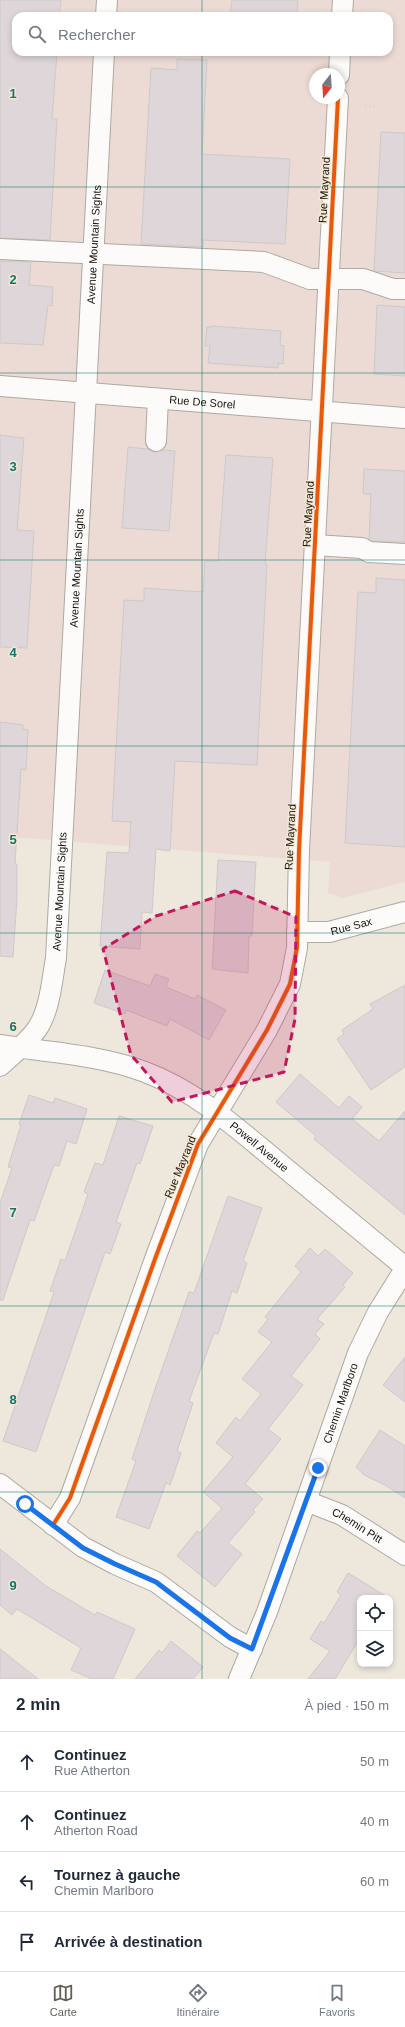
<!DOCTYPE html>
<html lang="fr">
<meta charset="utf-8">
<style>
body{margin:0;font-family:Arial,sans-serif;background:#f2f2f3;color:#1f2937}
.controls{position:absolute;right:12px;bottom:12px;display:grid;overflow:hidden;border-radius:8px;box-shadow:0 2px 6px #0003}
.controls button{width:36px;height:36px;display:grid;place-items:center;padding:0;border:0;border-bottom:1px solid #e0e1e3;background:#fff;color:#1f2937;font:20px sans-serif}
.compass{position:absolute;left:309px;top:68px;width:36px;height:36px;border-radius:50%;background:#fff;box-shadow:0 2px 6px #0003;rotate:197deg}
.stop{position:absolute;width:12px;height:12px;margin:-9px;border:3px solid #1a73e8;border-radius:50%;background:#fff}
.stop.end{background:#1a73e8;border-color:#fff;box-shadow:0 1px 4px #0008}
.list{margin:0;padding:0;list-style:none}
h2{display:flex;justify-content:space-between;align-items:center;height:52px;margin:0;padding:0 16px;font-size:17px}
h2 small{font-size:13px;font-weight:400;color:#747a83}
.list li{display:grid;grid-template-columns:26px 1fr auto;gap:12px;align-items:center;box-sizing:border-box;height:60px;padding:0 16px;border-top:1px solid #e0e1e3}
.list b{display:block;font-size:15px;white-space:nowrap}
.list p{margin:0;font-size:13px;white-space:nowrap;color:#747a83}
.list em{font-size:13px;font-style:normal;color:#747a83}
.icon{flex:none;width:22px;height:22px;fill:none;stroke:currentColor;stroke-width:2;stroke-linecap:round;stroke-linejoin:round}
.map{position:relative;flex:none;width:405px;height:1679px;overflow:hidden}
.search{position:absolute;background:#fff;box-shadow:0 2px 6px #0003;left:12px;right:12px;top:12px;height:44px;display:flex;align-items:center;gap:10px;box-sizing:border-box;padding:0 14px;border-radius:12px;color:#747a83;font-size:15px}
.sheet{height:292px;background:#fff}
nav{display:flex;justify-content:space-around;align-items:center;box-sizing:border-box;height:56px;border-top:1px solid #e0e1e3;background:#fff;font-size:11px;color:#747a83}
nav a{display:grid;justify-items:center;gap:2px}
nav .on{color:#635e56}
.map>svg:first-child{display:block}
</style>
<div class="map">
<svg width="405" height="1679" viewBox="0 0 405 1679">
<rect width="100%" height="100%" fill="#ede7dc"/>
<path fill="#ecdbd4" fill-rule="evenodd" d="M0 0H405V882L343 898 328 893 330 862 0 836ZM16 16H389V52H16ZM315 74H339V98H315Z"/>
<g fill="#ded6d8" stroke="#cec9c7">
<polygon points="0,0 61,0 59,16 16,16 16,52 57,52 52,119 57,119 50,240 0,238"/>
<polygon points="232,0 298,0 297,16 230,16"/>
<polygon points="177,59 207,60 202,154 290,159 285,244 203,240 203,247 141,244 151,68 177,70"/>
<polygon points="381,132 405,133 405,273 374,271"/>
<polygon points="0,261 31,262 29,285 53,287 52,306 48,305 43,345 0,343"/>
<polygon points="377,305 405,307 405,376 374,374"/>
<polygon points="212,326 281,331 280,345 284,346 283,364 278,363 278,368 208,363 210,346 205,346 207,327 212,327"/>
<polygon points="0,435 24,438 17,530 34,531 27,648 0,647"/>
<polygon points="128,447 148,449 155,452 163,450 175,451 169,531 122,528"/>
<polygon points="226,455 273,458 265,564 267,564 257,765 175,761 170,851 156,849 152,913 142,912 140,949 100,946 107,852 129,853 131,822 112,821 124,600 144,601 144,588 203,592 205,561 218,561"/>
<polygon points="364,469 405,471 405,542 372,541 369,539 371,494 363,494"/>
<polygon points="376,578 405,580 405,847 345,843 358,592 376,593"/>
<polygon points="0,722 23,725 23,729 28,730 26,770 21,769 15,864 17,864 17,898 13,957 0,956"/>
<polygon points="218,860 256,862 252,936 249,936 248,973 212,969"/>
<polygon points="105,970 150,986 155,974 169,979 166,987 195,999 197,995 226,1010 209,1040 170,1019 167,1026 126,1010 125,1014 94,1003"/>
<polygon points="405,985 405,1067 371,1090 337,1039 344,1034 342,1030 373,1009 370,1004"/>
<polygon points="300,1074 339,1108 349,1096 362,1107 352,1119 379,1141 405,1111 405,1215 314,1139 316,1136 276,1102"/>
<polygon points="29,1095 53,1103 55,1098 87,1109 76,1144 67,1141 59,1166 54,1165 34,1221 30,1220 3,1300 0,1300 0,1203 12,1168 8,1167 21,1125 19,1124"/>
<polygon points="119,1116 153,1126 140,1164 137,1163 116,1222 121,1224 110,1254 105,1252 36,1452 3,1441 54,1292 50,1291 61,1259 65,1261 88,1194 84,1192 95,1163 103,1165"/>
<polygon points="228,1196 262,1208 243,1261 247,1263 237,1293 232,1291 218,1334 214,1333 189,1401 193,1403 177,1451 181,1453 170,1485 166,1483 149,1529 116,1517 136,1461 132,1459 156,1386 189,1292 194,1293"/>
<polygon points="310,1248 318,1256 325,1249 353,1273 343,1285 345,1287 317,1319 324,1324 315,1334 320,1339 291,1376 303,1385 268,1429 281,1439 245,1484 263,1499 253,1510 255,1512 228,1543 242,1554 215,1587 177,1556 197,1531 200,1533 222,1508 203,1492 233,1457 216,1443 236,1417 240,1421 261,1394 242,1379 272,1342 258,1332 268,1319 265,1317 301,1272 295,1266"/>
<polygon points="405,1357 405,1402 383,1385"/>
<polygon points="380,1430 405,1446 405,1498 385,1485 364,1475 356,1467"/>
<polygon points="0,1549 46,1586 95,1615 97,1612 135,1629 113,1679 92,1679 71,1670 81,1648 17,1609 12,1615 0,1605"/>
<polygon points="348,1573 389,1598 360,1598 360,1638 335,1679 308,1679 330,1651 310,1639 321,1621 324,1623 341,1595 337,1592"/>
<polygon points="171,1641 203,1667 193,1679 135,1679 159,1650 162,1653"/>
<polygon points="0,1649 38,1679 0,1679"/>
</g>
<g fill="none" stroke-linecap="round" stroke-linejoin="round">
<g stroke="#aea9a1" stroke-width="22">
<g id="minor">
<polyline points="106,16 107,0"/>
<polyline points="342,16 343,0"/>
<polyline points="339,75 340,52"/>
<polyline points="0,249 264,262 310,279 363,279 393,289 405,289"/>
<path id="s1" d="M0 386 405 418"/>
<polyline points="156,441 158,399"/>
<polyline points="315,545 362,548 369,552 405,554"/>
<path id="s2" d="M297 932H329L405 912"/>
<path id="s3" d="M0 1045C47 1052 101 1055 145 1072 196 1091 238 1129 279 1163 321 1198 363 1232 405 1267"/>
<path id="s4" d="M0 1066C12 1055 27 1043 37 1029 50 1010 52 980 56 958L104 52"/>
<polyline points="0,1484 83,1547 115,1564 156,1582 230,1637 252,1649"/>
<path id="s5" d="M306 1501 342 1515 405 1555"/>
<polyline points="53,1525 70,1498 155,1259 198,1144 267,1030 290,984 297,948 299,850 338,98"/>
<path id="s6" d="M239 1679 267 1612 358 1353 378 1312 405 1269"/>
</g>
</g>
<g stroke="#d4d3d0" stroke-width="2.5" stroke-dasharray="1 3" stroke-linecap="butt">
<polyline points="368,54 378,54"/>
<polyline points="365,106 375,106"/>
</g>
<use href="#minor" stroke="#fcfbfa" stroke-width="20"/>
<g stroke="#f4e8d5" stroke-width="6">
<polyline id="cycleway" points="53,1525 70,1498 155,1259 198,1144 267,1030 290,984 297,948 299,850 338,98"/>
</g>
<use href="#cycleway" stroke="#e8590c" stroke-width="4"/>
</g>
<g fill="none" stroke-linecap="round" stroke-linejoin="round">
<polyline stroke="#1a73e8" stroke-width="5" points="25,1504 83,1548 115,1564 156,1582 230,1638 252,1649 318,1468"/>
</g>
<path fill="#c2185b" fill-opacity="0.2" stroke="#c2185b" stroke-width="3" stroke-dasharray="8 5" stroke-linejoin="round" d="M235 891 296 917 295 1019 284 1072 172 1102 131 1055 103 949 156 916Z"/>
<path fill="none" stroke="#0f766e" stroke-width="1" stroke-opacity="0.55" d="M202 0V16M202 52V1679M0 187H405M0 373H405M0 560H405M0 746H405M0 933H405M0 1119H405M0 1306H405M0 1492H405"/>
<g text-anchor="middle" stroke-width="3" stroke-linejoin="round" paint-order="stroke">
<g font-size="11" fill="#18140e" stroke="#f4e8d5">
<text transform="translate(324 190) rotate(-87)" y="4">Rue Mayrand</text>
<text dy="4" stroke="none"><textPath href="#s4" startOffset="841">Avenue Mountain Sights</textPath></text>
<text dy="4" stroke="none"><textPath href="#s1" startOffset="203">Rue De Sorel</textPath></text>
<text transform="translate(308 514) rotate(-87)" y="4">Rue Mayrand</text>
<text dy="4" stroke="none"><textPath href="#s4" startOffset="517">Avenue Mountain Sights</textPath></text>
<text transform="translate(290 837) rotate(-87)" y="4">Rue Mayrand</text>
<text dy="4" stroke="none"><textPath href="#s4" startOffset="193">Avenue Mountain Sights</textPath></text>
<text dy="4" stroke="none"><textPath href="#s2" startOffset="55">Rue Sax</textPath></text>
<text dy="4" stroke="none"><textPath href="#s3" startOffset="285">Powell Avenue</textPath></text>
<text transform="translate(180 1167) rotate(-68)" y="4">Rue Mayrand</text>
<text dy="4" stroke="none"><textPath href="#s6" startOffset="294">Chemin Marlboro</textPath></text>
<text dy="4" stroke="none"><textPath href="#s5" startOffset="57">Chemin Pitt</textPath></text>
</g>
</g>
<g font-size="13" text-anchor="middle" font-weight="bold" fill="#0f766e" stroke="#f4e8d5" stroke-width="3" stroke-linejoin="round" paint-order="stroke">
<text x="13" y="98">1</text>
<text x="13" y="284">2</text>
<text x="13" y="471">3</text>
<text x="13" y="657">4</text>
<text x="13" y="844">5</text>
<text x="13" y="1031">6</text>
<text x="13" y="1217">7</text>
<text x="13" y="1404">8</text>
<text x="13" y="1590">9</text>
</g>
</svg>
<div class="controls">
<button><svg class="icon" aria-label="locate" viewBox="0 0 24 24"><circle cx="12" cy="12" r="6"/><path d="M12 2v4M12 18v4M2 12h4M18 12h4"/></svg></button>
<button><svg class="icon" aria-label="layers" viewBox="0 0 24 24"><path d="M12 4l9 5-9 5-9-5zM3 14l9 5 9-5"/></svg></button>
</div>
<svg class="compass" viewBox="-18 -18 36 36"><path d="M0-13l5 13h-10z" fill="#e53935"/><path d="M0 13l5-13h-10z" fill="#747a83"/></svg>
<div class="stop" style="left:25px;top:1504px"></div>
<div class="stop end" style="left:318px;top:1468px"></div>
<div class="search"><svg class="icon" aria-label="search" viewBox="0 0 24 24"><circle cx="10" cy="10" r="6"/><path d="M15 15l6 6"/></svg>Rechercher</div>
</div>
<section class="sheet">
<h2>2 min<small>À pied · 150 m</small></h2>
<ul class="list">
<li><svg class="icon" aria-label="ahead" viewBox="0 0 24 24"><path d="M12 20V5M6 11l6-6 6 6"/></svg><div><b>Continuez</b><p>Rue Atherton</p></div><em>50 m</em></li>
<li><svg class="icon" aria-label="ahead" viewBox="0 0 24 24"><path d="M12 20V5M6 11l6-6 6 6"/></svg><div><b>Continuez</b><p>Atherton Road</p></div><em>40 m</em></li>
<li><svg class="icon" aria-label="left" viewBox="0 0 24 24"><path d="M17 20v-9H6M10 6l-5 5 5 5"/></svg><div><b>Tournez à gauche</b><p>Chemin Marlboro</p></div><em>60 m</em></li>
<li><svg class="icon" aria-label="arrive" viewBox="0 0 24 24"><path d="M6 21V4h12l-3 4 3 4H6"/></svg><div><b>Arrivée à destination</b></div></li>
</ul>
</section>
<nav>
<a class="on"><svg class="icon" aria-label="map" viewBox="0 0 24 24"><path d="M3 6l6-2 6 2 6-2v14l-6 2-6-2-6 2zM9 4v14M15 6v14"/></svg>Carte</a>
<a><svg class="icon" aria-label="directions" viewBox="0 0 24 24"><path d="M12 3l9 9-9 9-9-9zM9 14v-3h6M13 9l2 2-2 2"/></svg>Itinéraire</a>
<a><svg class="icon" aria-label="saved" viewBox="0 0 24 24"><path d="M7 4h10v16l-5-4-5 4z"/></svg>Favoris</a>
</nav>
